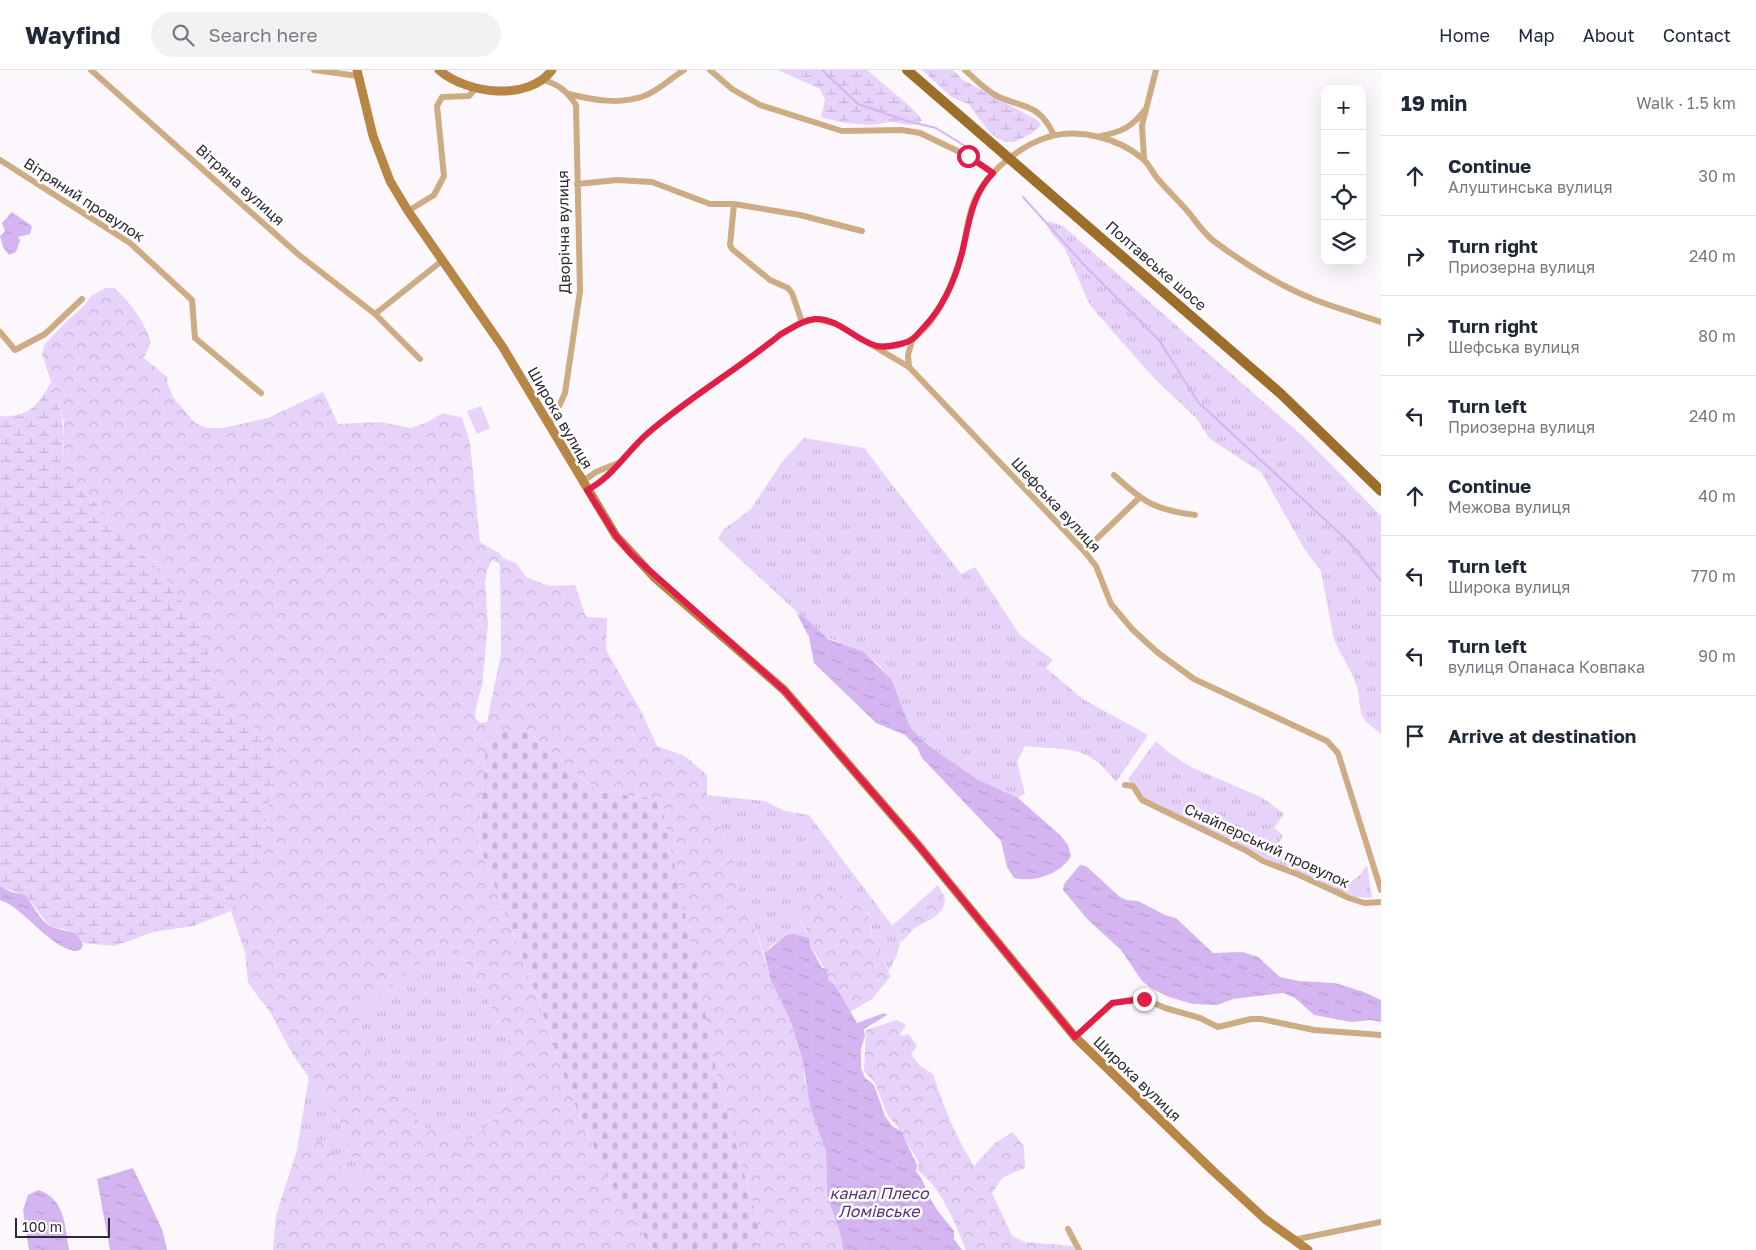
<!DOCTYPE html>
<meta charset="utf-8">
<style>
body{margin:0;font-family:"Golos Text",sans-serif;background:#f2f2f3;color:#1f2937}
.controls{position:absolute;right:15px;top:15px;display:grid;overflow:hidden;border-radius:10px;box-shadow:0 5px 20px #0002}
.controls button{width:45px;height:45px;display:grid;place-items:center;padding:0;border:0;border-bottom:1px solid #e0e1e3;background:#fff;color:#1f2937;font:25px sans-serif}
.scale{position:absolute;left:15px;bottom:12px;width:95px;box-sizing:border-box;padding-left:5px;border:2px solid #2d2833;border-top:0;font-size:14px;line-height:18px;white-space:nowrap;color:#2d2833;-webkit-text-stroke:4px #fff;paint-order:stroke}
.stop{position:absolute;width:15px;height:15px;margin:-11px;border:4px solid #e11d48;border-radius:50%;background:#fff}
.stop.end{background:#e11d48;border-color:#fff;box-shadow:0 1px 5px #0008}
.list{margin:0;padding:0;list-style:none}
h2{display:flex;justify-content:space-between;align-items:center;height:65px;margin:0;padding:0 20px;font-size:21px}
h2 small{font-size:16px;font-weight:400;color:#747a83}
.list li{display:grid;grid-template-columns:32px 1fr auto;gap:15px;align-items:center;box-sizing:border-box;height:80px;padding:0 20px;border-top:1px solid #e0e1e3}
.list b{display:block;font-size:19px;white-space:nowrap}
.list p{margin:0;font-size:16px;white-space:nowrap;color:#747a83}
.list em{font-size:16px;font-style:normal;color:#747a83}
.icon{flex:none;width:28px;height:28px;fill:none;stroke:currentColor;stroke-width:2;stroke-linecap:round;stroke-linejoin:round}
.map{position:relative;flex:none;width:1381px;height:1180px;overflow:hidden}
header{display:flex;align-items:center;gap:30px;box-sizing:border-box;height:70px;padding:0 25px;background:#fff;border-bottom:1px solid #e0e1e3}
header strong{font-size:24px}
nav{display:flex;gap:28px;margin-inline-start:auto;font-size:18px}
.search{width:350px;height:45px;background:#f2f2f3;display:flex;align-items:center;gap:12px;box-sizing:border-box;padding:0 18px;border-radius:28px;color:#747a83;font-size:19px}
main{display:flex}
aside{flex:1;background:#fff}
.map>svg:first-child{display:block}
</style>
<header>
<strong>Wayfind</strong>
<div class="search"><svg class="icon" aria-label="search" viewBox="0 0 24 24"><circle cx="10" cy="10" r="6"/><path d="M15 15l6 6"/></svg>Search here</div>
<nav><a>Home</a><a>Map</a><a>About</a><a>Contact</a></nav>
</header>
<main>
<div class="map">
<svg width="1381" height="1180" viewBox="0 0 1381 1180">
<defs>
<pattern id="grass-tufts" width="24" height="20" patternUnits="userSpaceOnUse" patternTransform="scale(1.25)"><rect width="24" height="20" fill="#e7d2f9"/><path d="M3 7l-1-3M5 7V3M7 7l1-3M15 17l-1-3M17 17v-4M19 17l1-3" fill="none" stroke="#c6b4d6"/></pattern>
<pattern id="forest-crowns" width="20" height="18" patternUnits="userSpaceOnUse" patternTransform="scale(1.25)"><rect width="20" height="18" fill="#e7d2f9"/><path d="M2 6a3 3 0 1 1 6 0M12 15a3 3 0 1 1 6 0" fill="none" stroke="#c6b4d6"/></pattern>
<pattern id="wetland-marsh" width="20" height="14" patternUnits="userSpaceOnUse" patternTransform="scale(1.25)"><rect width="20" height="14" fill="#e7d2f9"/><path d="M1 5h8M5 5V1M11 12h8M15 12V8" fill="none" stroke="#c6b4d6"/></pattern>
<pattern id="cemetery-stones" width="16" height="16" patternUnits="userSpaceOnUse" patternTransform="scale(1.25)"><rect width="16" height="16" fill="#e7d2f9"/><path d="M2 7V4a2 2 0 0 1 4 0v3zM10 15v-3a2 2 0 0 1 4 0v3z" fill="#c6b4d6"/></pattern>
<pattern id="water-ripples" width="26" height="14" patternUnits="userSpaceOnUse" patternTransform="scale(1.25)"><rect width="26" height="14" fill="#d5b5f1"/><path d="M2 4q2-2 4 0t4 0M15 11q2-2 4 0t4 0" fill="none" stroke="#b79ccf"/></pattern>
</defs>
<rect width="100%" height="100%" fill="#fbf7fd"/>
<g fill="url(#grass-tufts)">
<polygon points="1048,151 1063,156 1308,371 1381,446 1381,664 1365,651 1361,643 1358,620 1353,606 1334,570 1321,501 1305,480 1261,402 1210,369 1196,348 1156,310 1113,262 1090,235 1065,179 1049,160"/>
<path d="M804 368 864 378 961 504 975 497 1020 565 1053 590 1046 598 1083 629 1148 665 1116 712C1086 673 1069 681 1025 676L1017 692 1025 723 1018 728 977 709 930 677 910 657 891 610 880 596 863 581 823 566 718 469 723 460 751 439 782 392Z"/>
<polygon points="1156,671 1169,683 1191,697 1263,728 1284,744 1274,758 1283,765 1276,779 1317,795 1350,812 1359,806 1367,795 1372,828 1355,827 1324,815 1194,756 1142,729 1128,709"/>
<path d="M707 725 765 731 785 741 809 745 900 866C901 878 895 890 889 900L872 870 869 842 797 844 809 868 794 864 773 874 764 883 757 864 739 828 733 786Z"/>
<polygon points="459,882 482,918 509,973 512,1026 489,1055 468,1071 425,1058 394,1023 366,981 358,945 422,891"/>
<polygon points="309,1006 339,1049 348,1079 363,1105 355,1117 297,1080"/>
</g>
<g fill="url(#forest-crowns)" fill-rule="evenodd">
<path d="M106 218H114C132 234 143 250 151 272L144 288 167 307 168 315 173 327 195 353 207 358H223L268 348 323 322 338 354 381 352 411 358 428 352 443 343 462 348 470 373 480 472 499 483 503 488 516 493 526 507 549 516 575 515 586 547 607 548 606 580 641 641 657 676 685 686 707 705V725L733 786 739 828 757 864 771 911 791 952 803 992 805 1012 826 1081 827 1126 841 1165 843 1180H752L761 1162 719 1015 660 729 598 722 525 659 487 667 478 772 539 932 570 1023 607 1107 651 1177 658 1180H273L276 1145 297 1080 324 1070 355 1117 363 1105 348 1079 339 1049 293 985 270 942 248 913 245 882 231 841 239 821 260 788 276 685 251 653 218 620 211 597 167 510 61 396 64 376V352L42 284 45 274 67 251 84 236 92 225ZM492 490 499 493 500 498 501 584 487 652 480 653 475 648 477 633 482 616 488 554 485 513 487 500ZM459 882 482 918 509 973 512 1026 489 1055 468 1071 425 1058 394 1023 366 981 358 945 422 891Z"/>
<path d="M938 815 945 828C944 847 929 849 915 858 910 862 905 868 901 873L900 866 892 856Z"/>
<path d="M826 819 865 837C873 847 868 860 873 871 878 884 888 894 890 907L872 929 850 942 835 915 829 911 827 902 810 875 806 860 797 844C803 825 806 820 826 819Z"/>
<path d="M897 950 906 955 899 966 909 964 917 976 911 984 920 996 933 1004C943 1036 956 1067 974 1096L995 1073 1013 1062 1024 1077 1025 1098 1003 1107 992 1123 1012 1166 1025 1172 1073 1176 1075 1180H966C955 1153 942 1118 917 1100L919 1093 898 1057 888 1046 875 1013 864 1001 866 960Z"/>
</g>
<g fill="url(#wetland-marsh)">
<polygon points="778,0 867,0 913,39 922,50 919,54 910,55 891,52 871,55 845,53 823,48 821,47 825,30 820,19"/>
<polygon points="922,0 953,0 963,10 1037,50 1041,55 1032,63 1015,72 1005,72 991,64 968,34 951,27"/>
<path d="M51 312C63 348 67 359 61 396L167 510 201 558 218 620 251 653 276 685 260 788 239 821 231 841 193 856 153 862 115 876 83 873 68 860 53 857 47 853 27 827 0 816V346C28 348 39 335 51 312Z"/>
</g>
<polygon fill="url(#cemetery-stones)" points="525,659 598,722 660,729 696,895 719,1015 761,1162 752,1180 658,1180 651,1177 607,1107 570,1023 539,932 478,772 487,667 498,660"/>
<polygon fill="#e7d2f9" points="481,336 490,358 477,364 467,341"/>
<g fill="url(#water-ripples)">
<polygon points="12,142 32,156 30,164 18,167 20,170 16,182 9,185 3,177 0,166 5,161 2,153"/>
<path d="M797 544 803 546 828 569 863 581 891 609 910 657 930 677 977 709 1018 728 1061 766 1068 775 1071 786C1061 804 1034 813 1014 808L1007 797 1001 771 922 688 917 677 905 665 876 653 814 593 809 567Z"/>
<polygon points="1080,795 1086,796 1120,827 1126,830 1138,831 1165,845 1176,848 1213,883 1243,882 1258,887 1280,907 1299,911 1335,913 1364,922 1381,930 1381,952 1370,950 1352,952 1314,945 1295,928 1283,923 1233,929 1217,935 1193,934 1169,927 1151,918 1142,911 1121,880 1088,850 1063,820 1064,814"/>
<path d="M0 816 11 822 25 825C33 834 37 846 47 854 59 863 79 857 83 876L80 880 74 881C46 874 24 838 0 830Z"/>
<path d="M794 864 809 868 810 876 822 898 829 899 827 902 829 911 835 915 857 953 884 943 887 945 864 959 865 966 861 979V998L865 1008 874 1015 885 1046 892 1056 901 1061 917 1095 916 1101C923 1110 924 1114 929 1125 934 1138 945 1150 954 1161V1169L962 1180H843L841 1165 827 1126 826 1081 810 1036 803 992 791 952 771 911 764 883 787 865Z"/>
<polygon points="133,1098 162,1159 167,1180 110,1180 97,1109"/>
<path d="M38 1120C65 1128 65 1156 69 1180H29L23 1140 28 1125Z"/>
</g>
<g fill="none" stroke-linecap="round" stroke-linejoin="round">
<g stroke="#d5b5f1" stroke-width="2">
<polyline points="822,0 858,34 907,51 936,58 968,78"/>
<polyline points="1023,127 1087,198 1159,270 1198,332 1348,471 1381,511"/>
</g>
<g stroke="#ceac83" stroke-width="6">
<polyline points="91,0 299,185 375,244 420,289"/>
<polyline points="314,0 358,6"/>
<polyline points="710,0 732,19 760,35 842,61 902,60 920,63 968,86 993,103"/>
<path d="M965 0C975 9 986 21 999 27 1027 39 1039 34 1054 65"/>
<path d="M544 10C559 15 567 21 576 35L580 221 565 323 550 356"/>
<path d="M569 24C593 30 620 35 644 26 658 21 671 8 684 0"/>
<path d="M1101 66C1121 62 1132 57 1144 41"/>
<polyline points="1144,89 1142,55 1156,0"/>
<polyline points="0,90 130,173 192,230 195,268 261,323"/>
<polyline points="577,114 617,110 652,112 710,134 734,134 800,145 862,161"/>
<polyline points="734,134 730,175 732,179 770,210 788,218 792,223 802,252"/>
<polyline points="408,141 434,125 444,106 437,36 442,27 469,26 476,18"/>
<polyline points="375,244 443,190"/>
<polyline points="0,262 15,280 45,264 82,229"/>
<path d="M877 276C926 284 950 223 961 185 966 169 967 152 972 137 982 106 1017 77 1048 67 1079 58 1119 68 1143 89 1149 94 1152 102 1157 108 1167 120 1179 131 1190 144 1197 153 1205 165 1215 172 1245 194 1278 215 1313 229 1335 238 1358 244 1381 252"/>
<polyline points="909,297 908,285 912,271"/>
<path d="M1114 405C1143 432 1155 440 1195 445"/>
<polyline points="582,412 596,402 618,393"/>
<path d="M587 420C612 407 627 381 648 363 690 327 738 299 781 264L802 252 817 249 836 254 909 297 1084 481 1096 496 1111 534 1132 559 1157 582 1194 609 1327 671 1338 683 1381 820"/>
<polyline points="1084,481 1139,428"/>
<polyline points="1125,715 1133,716 1142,730 1245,780 1263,791 1297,804 1349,828 1364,833 1381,832"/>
<polyline points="1075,967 1113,933 1135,929 1144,929 1165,938 1200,948 1218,957 1251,949 1261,949 1314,960 1381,965"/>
<polyline points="1068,1159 1079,1180"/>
<polyline points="1293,1170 1381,1152"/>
</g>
<g stroke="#b78645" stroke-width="9">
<polyline points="357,0 373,66 390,111 408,141 502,276 616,466 654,507 784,620 918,775 1075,967 1212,1100 1265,1149 1308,1180"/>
<path d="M439 0C467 24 528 32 552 0"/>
</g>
<polyline stroke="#9d6d2a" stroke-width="10" points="907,0 1280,323 1381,421"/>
</g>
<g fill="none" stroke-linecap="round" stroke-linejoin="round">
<path stroke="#e11d48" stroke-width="6" d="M968 86 993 103C971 126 969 154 962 183 955 210 943 237 924 257 917 264 914 271 904 273 895 275 883 279 874 275 854 269 838 248 815 249 803 250 792 258 781 264 738 299 690 327 648 363 627 381 612 408 587 420L616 466 631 484 784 620 918 775 1075 967 1112 933 1144 929"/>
</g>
<g text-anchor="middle" stroke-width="5" stroke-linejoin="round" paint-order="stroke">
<g font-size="15" fill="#2d2833" stroke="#fff">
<text transform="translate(240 115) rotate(42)" y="5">Вітряна вулиця</text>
<text transform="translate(84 130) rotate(33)" y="5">Вітряний провулок</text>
<text transform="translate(564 162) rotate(-91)" y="5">Дворічна вулиця</text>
<text transform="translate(1156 196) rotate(41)" y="5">Полтавське шосе</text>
<text transform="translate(560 348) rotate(60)" y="5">Широка вулиця</text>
<text transform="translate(1056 435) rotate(47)" y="5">Шефська вулиця</text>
<text transform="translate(1267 776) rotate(25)" y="5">Снайперський провулок</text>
<text transform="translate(1137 1009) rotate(44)" y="5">Широка вулиця</text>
</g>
<g font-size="16" font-style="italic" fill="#5a3177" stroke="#fff">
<text x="879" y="1129">канал Плесо<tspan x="879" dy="18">Ломівське</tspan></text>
</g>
</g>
</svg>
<div class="controls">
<button>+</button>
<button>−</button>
<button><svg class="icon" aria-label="locate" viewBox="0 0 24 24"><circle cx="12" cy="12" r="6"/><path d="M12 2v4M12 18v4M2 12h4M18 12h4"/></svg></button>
<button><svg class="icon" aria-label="layers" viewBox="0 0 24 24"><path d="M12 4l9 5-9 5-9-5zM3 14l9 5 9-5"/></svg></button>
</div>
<div class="scale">100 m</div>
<div class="stop" style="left:968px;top:86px"></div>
<div class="stop end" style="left:1144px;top:929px"></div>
</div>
<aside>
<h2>19 min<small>Walk · 1.5 km</small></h2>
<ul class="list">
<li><svg class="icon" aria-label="ahead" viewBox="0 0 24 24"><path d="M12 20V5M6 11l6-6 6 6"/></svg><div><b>Continue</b><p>Алуштинська вулиця</p></div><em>30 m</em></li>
<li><svg class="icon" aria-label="right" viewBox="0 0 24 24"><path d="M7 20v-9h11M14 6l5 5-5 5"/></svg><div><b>Turn right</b><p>Приозерна вулиця</p></div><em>240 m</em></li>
<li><svg class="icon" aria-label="right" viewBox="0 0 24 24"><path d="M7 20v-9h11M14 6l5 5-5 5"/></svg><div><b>Turn right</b><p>Шефська вулиця</p></div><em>80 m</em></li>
<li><svg class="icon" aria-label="left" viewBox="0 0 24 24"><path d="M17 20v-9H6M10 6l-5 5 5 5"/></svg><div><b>Turn left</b><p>Приозерна вулиця</p></div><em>240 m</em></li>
<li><svg class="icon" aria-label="ahead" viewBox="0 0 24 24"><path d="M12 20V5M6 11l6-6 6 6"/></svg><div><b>Continue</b><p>Межова вулиця</p></div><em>40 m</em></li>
<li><svg class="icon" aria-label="left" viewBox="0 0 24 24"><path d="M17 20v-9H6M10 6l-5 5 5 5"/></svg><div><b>Turn left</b><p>Широка вулиця</p></div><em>770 m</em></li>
<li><svg class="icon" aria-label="left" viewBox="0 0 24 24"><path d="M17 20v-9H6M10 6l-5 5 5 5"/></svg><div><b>Turn left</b><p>вулиця Опанаса Ковпака</p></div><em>90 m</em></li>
<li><svg class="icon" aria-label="arrive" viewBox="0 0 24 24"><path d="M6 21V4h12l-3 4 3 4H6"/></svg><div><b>Arrive at destination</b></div></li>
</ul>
</aside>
</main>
